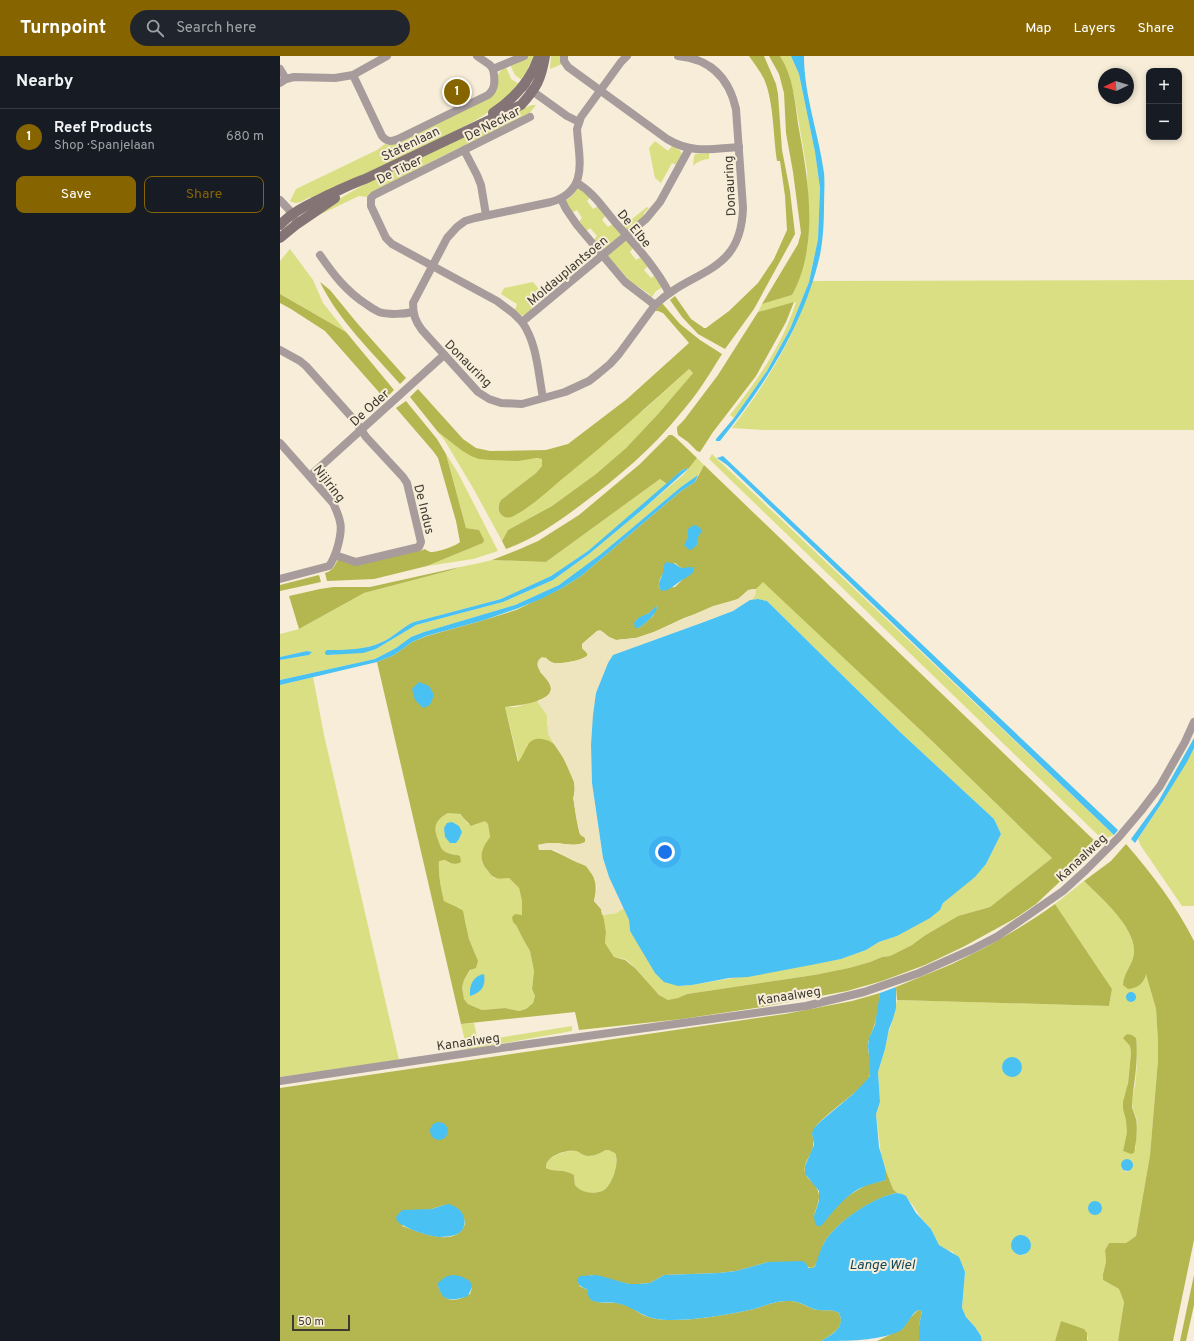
<!DOCTYPE html>
<meta charset="utf-8">
<style>
body{margin:0;font-family:Overpass,sans-serif;background:#20242c;color:#f1f3f6}
.controls{position:absolute;right:12px;top:12px;display:grid;overflow:hidden;border-radius:8px;box-shadow:0 2px 6px #0003}
.controls button{width:36px;height:36px;display:grid;place-items:center;padding:0;border:0;border-bottom:1px solid #363941;background:#171b24;color:#f1f3f6;font:20px sans-serif}
.compass{position:absolute;left:818px;top:12px;width:36px;height:36px;border-radius:50%;background:#171b24;box-shadow:0 2px 6px #0003;rotate:266deg}
.scale{position:absolute;left:12px;bottom:10px;width:58px;box-sizing:border-box;padding-left:4px;border:2px solid #3f3b32;border-top:0;font-size:11px;line-height:14px;white-space:nowrap;color:#3f3b32;-webkit-text-stroke:3px #f7edd8;paint-order:stroke}
.you{position:absolute;left:385px;top:796px;width:14px;height:14px;margin:-10px;border:3px solid #fff;border-radius:50%;background:#1a73e8;box-shadow:0 0 0 6px #1a73e833}
.badge{display:grid;place-items:center;width:26px;height:26px;border-radius:50%;background:#866400;color:#fff;font-size:13px;font-weight:700}
.pin{position:absolute;translate:-50% -50%;border:2px solid #fff;box-shadow:0 1px 4px #0006}
.list{margin:0;padding:0;list-style:none}
h2{display:flex;justify-content:space-between;align-items:center;height:52px;margin:0;padding:0 16px;font-size:17px}
h2 small{font-size:13px;font-weight:400;color:#9ea1a6}
.list li{display:grid;grid-template-columns:26px 1fr auto;gap:12px;align-items:center;box-sizing:border-box;height:56px;padding:0 16px;border-top:1px solid #363941}
.list b{display:block;font-size:15px;white-space:nowrap}
.list p{margin:0;font-size:13px;white-space:nowrap;color:#9ea1a6}
.list em{font-size:13px;font-style:normal;color:#9ea1a6}
.actions{display:flex;gap:8px;padding:12px 16px}
.actions a{flex:1;padding:9px 0;border:1px solid #866400;border-radius:8px;text-align:center;font-size:14px;color:#866400}
.actions .main{background:#866400;color:#fff}
.icon{flex:none;width:22px;height:22px;fill:none;stroke:currentColor;stroke-width:2;stroke-linecap:round;stroke-linejoin:round}
.map{position:relative;flex:none;width:914px;height:1285px;overflow:hidden}
header{display:flex;align-items:center;gap:24px;box-sizing:border-box;height:56px;padding:0 20px;background:#866400;color:#fff}
header strong{font-size:19px}
nav{display:flex;gap:22px;margin-inline-start:auto;font-size:14px}
.search{width:280px;height:36px;background:#20242c;display:flex;align-items:center;gap:10px;box-sizing:border-box;padding:0 14px;border-radius:22px;color:#9ea1a6;font-size:15px}
main{display:flex}
aside{flex:1;background:#171b24}
.map>svg:first-child{display:block}
</style>
<header>
<strong>Turnpoint</strong>
<div class="search"><svg class="icon" aria-label="search" viewBox="0 0 24 24"><circle cx="10" cy="10" r="6"/><path d="M15 15l6 6"/></svg>Search here</div>
<nav><a>Map</a><a>Layers</a><a>Share</a></nav>
</header>
<main>
<aside>
<h2>Nearby<small></small></h2>
<ul class="list">
<li><span class="badge">1</span><div><b>Reef Products</b><p>Shop · Spanjelaan</p></div><em>680 m</em></li>
</ul>
<div class="actions"><a class="main">Save</a><a>Share</a></div>
</aside>
<div class="map">
<svg width="914" height="1285" viewBox="0 0 914 1285">
<rect width="100%" height="100%" fill="#f7edd8"/>
<g fill="#dbdf84" fill-rule="evenodd">
<polygon points="246,0 254,0 242,24 235,19 230,9"/>
<polygon points="271,0 280,0 282,8 270,13"/>
<path d="M500 0H511L519 18 535 96 540 132 538 183 529 226 510 273 487 315 454 362 450 359C477 325 503 288 516 246L478 256 482 248 512 239 523 210 528 189 529 167 527 115 514 38 507 14Z"/>
<path d="M226 11 231 23 239 28C214 60 173 76 137 93 106 108 75 123 43 138L32 143 30 141C24 144 17 150 10 145L16 133 97 94 105 88 109 89 211 41C214 31 215 16 226 11Z"/>
<polygon points="252,49 256,49 248,59 165,99 89,138 87,141 79,140 35,161 59,143 90,125 225,60"/>
<path d="M375 85 388 95 392 90C405 96 403 98 396 109L392 107 381 127 375 122 369 92Z"/>
<path d="M429 97V103C423 103 417 106 413 110L414 101 415 98Z"/>
<polygon points="299,131 311,141 307,145 313,153 318,150 326,159 322,164 328,171 333,168 342,179 324,196 313,185 317,180 310,172 305,176 298,167 302,162 297,154 291,157 284,146 292,140"/>
<polygon points="367,151 369,152 364,157 364,161 349,175 342,171"/>
<polygon points="346,184 353,192 350,196 356,204 361,201 368,210 364,214 371,222 376,219 383,231 376,235 371,242 369,238 356,229 353,229 347,225 347,222 336,209 333,209 326,200"/>
<polygon points="10,193 33,224 43,247 66,276 0,238 0,205"/>
<path d="M914 224V374H484L452 372C487 326 515 281 532 225Z"/>
<polygon points="253,226 263,238 250,249 253,254 245,260 241,259 235,254 237,248 221,238 224,232"/>
<polygon points="409,313 413,317 378,358 346,392 316,418 272,450 228,474 222,485 193,432 165,385 158,376 181,394 262,403 262,410 256,417 221,444 219,448 218,453 364,354"/>
<polygon points="166,398 178,417 218,495 193,503 147,510 203,487 199,474 186,472"/>
<polygon points="432,398 834,779 827,782 821,782 429,403"/>
<path d="M417 402 424 409 418 419 401 431 321 498 279 529 235 549 144 576 131 581 116 592 95 603 0 624V604L29 599 31 596 27 595 0 601V578L19 573 84 537 168 515 180 511 195 508 212 504 266 506 380 423 387 428 308 495 271 520 221 543 134 566C122 571 114 581 102 586 85 594 64 595 45 598L47 599 83 596 96 593 136 569 223 546 273 524 309 498 363 453 403 419Z"/>
<path d="M483 525 651 684 772 802 710 851 678 860 644 880 632 889 610 900 602 901 590 906 569 912 534 919 407 938C401 941 395 944 389 944 377 943 359 912 346 904 343 902 338 902 334 901L325 887 326 876 322 859 336 857 344 852 349 864 350 875 357 885 398 930 412 929 561 903 586 894 599 886 617 880 660 854 663 847 706 808 721 778 714 763 620 676 487 545 478 543 472 544 476 537V533Z"/>
<polygon points="33,621 44,679 119,1004 0,1021 0,629"/>
<polygon points="257,645 267,659 267,668 274,688 266,684 247,689 245,698 239,707 225,651 236,651"/>
<polygon points="914,692 914,850 902,850 861,790 858,783 881,748"/>
<path d="M168 757C179 757 182 758 188 768L195 769 205 764 208 768 210 781C198 799 198 806 214 822H229L239 832 242 845V859L236 869 243 883 250 895 254 915 252 933 255 940 253 947 246 953 239 955 225 952 202 954 188 948 184 943 182 931 184 924 191 914 196 900 189 883 185 863 180 852 169 849 164 845C161 832 158 819 159 805L165 804 169 807H178L175 798C170 798 164 797 161 792 157 787 154 774 156 768 157 762 163 760 168 757ZM172 766 171 787 165 781Z"/>
<path d="M804 825C820 841 856 871 854 897 853 909 843 917 843 929L866 917 876 953 878 985V1004L870 1099 856 1180 846 1187H829L825 1194 826 1206 823 1218V1224L839 1233 844 1246 838 1285H807L808 1281 781 1265 775 1285H702L701 1280 695 1271 686 1261 682 1252 685 1216 673 1196 662 1192 659 1189 651 1173 641 1162 632 1148 622 1138 617 1137 613 1133 609 1123 601 1099 596 1058 600 1046 598 1016 605 993 608 978 613 963 617 944 829 950 832 933 775 848ZM847 986H857C857 999 857 1016 855 1029 854 1034 853 1039 852 1044 852 1054 855 1056 857 1065 858 1074 855 1083 856 1092L851 1097 843 1095 847 1076V1034L851 997 850 990ZM847 1103 851 1105 853 1108 847 1116 843 1114 841 1111ZM747 1182C752 1188 751 1195 744 1199H738L733 1195Z"/>
<polygon points="194,967 198,985 292,970 292,975 187,994 181,968"/>
<path d="M326 1094H330L335 1097C340 1106 332 1129 324 1134 315 1139 301 1137 295 1129L294 1119C285 1112 276 1117 266 1112 265 1100 286 1094 296 1095 300 1096 303 1100 308 1100 315 1100 320 1097 326 1094Z"/>
</g>
<g fill="#b4b750" fill-rule="evenodd">
<path d="M469 0H484L496 28 498 38 502 94 510 135 515 178 474 253 445 293 418 278 402 261 390 244 395 240 411 263 424 272H426L449 255 478 227 494 203 507 174 505 140 500 105H497C493 80 494 46 484 23 480 15 474 7 469 0Z"/>
<path d="M489 0H500C513 20 515 45 518 68 528 122 540 188 512 239L482 248 518 188 521 177 513 116 506 77 504 37 499 18Z"/>
<path d="M40 226 50 234 77 267 126 322 120 328C92 296 59 265 40 226Z"/>
<polygon points="0,238 66,276 114,334 105,343 45,275 11,253 0,247"/>
<polygon points="514,246 506,266 476,320 433,376 422,393 420,396 417,395 408,386 398,379 397,374 397,371 404,364 438,319 478,256"/>
<path d="M382 247 400 268 420 284 442 298C429 319 416 340 400 358 372 393 337 422 302 448 278 466 254 483 226 493L222 485 228 474 272 450 316 418 346 392 378 358 413 317 409 313C369 349 329 385 287 419 271 432 255 448 237 458 233 461 228 463 223 460 217 456 218 449 221 444L256 417 262 410V403L256 402 238 405 211 404 199 403 191 400 181 394 158 376 130 341 138 333 183 383 196 392 210 395 266 394 288 388 347 343 409 287 383 257 378 255H375Z"/>
<path d="M126 345 157 383 166 398 186 472 199 474 204 484 203 487 147 510 94 523 47 525 45 517C51 516 56 509 58 503L74 509 139 492 140 495 145 493C146 494 150 496 151 496 158 496 176 490 180 486L176 465 158 402 153 395 116 352Z"/>
<polygon points="389,379 392,379 395,381 417,402 409,412 402,414 387,428 380,423 266,506 212,504 240,493 258,485 299,459 360,408"/>
<path d="M424 409 819 789 817 794 788 818 756 848 734 863 683 891 645 909 602 925 567 935 482 951 402 963 299 974 295 956 181 968 97 606 114 599 132 586 147 580 204 564 236 554 282 532 301 520 401 435 415 426ZM395 507 401 512H405L403 523 395 531 379 532C377 520 387 514 395 507ZM483 526 651 684 772 802 710 851 678 860 644 880 632 889 610 900 602 901 590 906 569 912 534 919 407 938 398 942 388 944 379 939 355 912 345 904 334 901 325 887 326 876 324 864 321 853 314 845C317 833 317 819 306 810 303 807 297 806 292 804 281 798 270 793 258 789 262 788 266 787 271 787 282 786 295 792 305 786V782C303 780 301 780 300 778 298 773 294 750 294 744 293 738 296 733 294 726 292 718 280 694 274 688 269 684 259 681 253 684 246 687 244 700 238 706L225 651C235 650 272 647 271 632 271 625 264 620 260 616L265 601C268 604 270 606 274 607 282 608 300 605 307 600V597L302 592V588L317 575 323 576 329 581 336 584 356 582 374 576 404 562 458 543C463 539 469 532 476 533ZM377 550 373 560 359 572 356 564 369 557ZM168 757 180 758 191 770 205 765 208 768 210 781C202 792 197 802 207 814 209 816 211 820 214 821 219 824 224 822 229 822L239 832 242 845V859L235 858 232 861 233 866 236 869 243 883 250 895 254 915 252 933 255 940 253 947 246 953 239 955 225 952 202 954 188 948 184 943 182 931 184 924 190 914 196 912 198 905 189 883 183 855C178 850 170 849 164 845 161 832 158 819 159 805L165 804C170 808 176 809 181 806L180 800C174 798 166 798 162 793 160 791 159 786 158 784 153 771 155 764 168 757Z"/>
<polygon points="180,511 168,515 84,537 19,573 9,540 40,533 53,531 90,531"/>
<polygon points="39,519 41,526 0,535 0,529"/>
<path d="M846 788C872 818 896 849 914 885V1184L893 1285H838L844 1246 839 1233 823 1224V1218L826 1206 825 1194 829 1187H846L856 1180 870 1099 878 1004V985L876 953 866 918C864 927 858 932 848 933L843 929C843 917 853 909 854 897 856 871 820 841 804 825L831 805Z"/>
<path d="M775 848 832 933 829 950 617 944 616 931C634 923 654 916 672 908 708 891 743 871 775 848Z"/>
<path d="M600 937C599 947 598 957 595 967 593 975 588 981 588 990 588 1000 594 1014 588 1023 578 1038 536 1063 533 1076 532 1080 534 1086 533 1091 531 1100 523 1107 525 1116 526 1121 529 1123 532 1126 544 1139 538 1145 534 1160L559 1148 568 1140 586 1129 606 1124V1115L613 1133 617 1137C594 1141 556 1166 544 1187 540 1195 539 1205 533 1212L488 1206 456 1215 439 1217 384 1219 370 1227 358 1228H349L311 1219 299 1230 308 1234V1237L310 1243C320 1249 331 1245 342 1248 350 1250 356 1255 363 1259 371 1263 382 1264 390 1264 418 1264 447 1259 474 1253 485 1250 495 1245 507 1245 521 1244 526 1252 538 1254 546 1255 552 1253 559 1257 566 1271 553 1277 543 1284L541 1285H0V1032L505 958 572 945ZM326 1094H329L335 1097C340 1106 332 1129 324 1134 315 1139 301 1137 295 1129L294 1119C284 1112 276 1117 266 1112 265 1100 286 1093 296 1095 300 1096 303 1100 308 1100 315 1100 320 1097 326 1094ZM164 1149C176 1149 184 1155 185 1168 176 1193 140 1176 122 1170L144 1154 152 1153ZM158 1231H192L190 1238C175 1246 166 1248 158 1231Z"/>
<path d="M847 978 852 979 856 982C858 993 856 1019 854 1029 853 1037 852 1044 852 1051 853 1055 855 1059 856 1063 858 1070 856 1091 854 1097L851 1098 843 1095 847 1076 846 1064 843 1053V1046L848 1027 851 997 850 990 843 982Z"/>
<polygon points="914,1219 914,1249 906,1285 900,1285"/>
<polygon points="638,1254 642,1255 639,1270 639,1285 597,1285 622,1273 630,1262"/>
<polygon points="781,1265 804,1273 807,1277 807,1285 775,1285"/>
</g>
<path fill="#eee5bf" d="M473 533H476V537L472 544 453 555 333 599 311 689 312 727 323 802 329 821 344 852 336 857 322 859 321 853 314 845 317 831 313 820 306 810 296 806 275 794H259L258 789C262 788 266 787 271 787 282 786 296 792 305 786V782L300 778 298 768 293 742 295 736 294 726 284 703 272 685 268 678 267 659 257 645C260 643 265 642 268 639 281 626 245 613 262 601 267 602 269 606 273 607 280 608 301 605 307 600V597L302 592V588L317 575 320 574 329 581 336 584 356 582 374 576 433 550 458 543 468 534Z"/>
<g fill="#4ac1f3">
<path d="M511 0H524C524 40 539 78 544 117 545 128 544 139 544 150 544 166 543 184 540 199 524 269 485 329 440 385H436V383L454 362 487 315 510 273 529 226 538 183 540 132 535 96 519 18Z"/>
<polygon points="443,400 838,774 834,779 447,409 437,402"/>
<path d="M409 412 363 453 309 498 273 524 223 546 136 569 96 593 83 597 47 599 45 598V596L47 594C66 594 85 594 102 586 114 581 122 571 134 566L221 543 271 520 308 495 402 414Z"/>
<polygon points="418,419 415,426 401,435 301,520 282,532 263,542 236,553 204,564 146,580 132,586 114,599 97,606 0,629 0,624 95,603 116,592 131,581 144,576 235,549 279,529 321,498 401,431"/>
<polygon points="416,469 421,473 422,475 417,483 417,489 411,494 408,493 404,489 408,481 408,473 412,470"/>
<path d="M386 506 395 508 401 512 413 511 414 515C410 520 407 521 402 524 398 526 381 543 379 530 378 525 383 520 383 515 384 513 383 511 384 509Z"/>
<polygon points="478,543 487,545 620,676 714,763 721,778 706,808 695,821 663,847 660,854 650,862 617,880 599,886 586,894 561,903 531,909 468,921 449,922 412,929 398,930 384,926 375,917 350,875 349,864 329,821 323,802 312,727 311,689 313,659 316,637 328,607 333,599 424,566 453,555 470,544"/>
<path d="M376 550 377 552C375 560 365 567 359 572H355L354 567 358 562 369 557Z"/>
<polygon points="27,595 32,596 29,599 0,604 0,601"/>
<polygon points="139,626 149,630 154,639 150,649 143,652 135,644 132,633"/>
<polygon points="914,682 914,692 907,706 881,748 855,787 851,783 878,746"/>
<polygon points="172,766 179,770 182,776 179,783 176,787 170,787 165,781 164,772 167,767"/>
<path d="M204 918C206 930 202 936 190 940 189 929 193 920 204 918Z"/>
<path d="M616 931V952L613 963 609 973 605 993 598 1016 600 1046 596 1058 599 1091 606 1115V1124C600 1126 594 1127 588 1129 567 1136 555 1154 541 1170H537L535 1167 534 1160 539 1145V1135L525 1118V1110L534 1089 532 1077 534 1072 541 1065 572 1039 582 1029 590 1020V1011L588 990 589 982 595 969 600 937Z"/>
<circle cx="851" cy="941" r="5"/>
<circle cx="732" cy="1011" r="10"/>
<circle cx="159" cy="1075" r="9"/>
<circle cx="847" cy="1109" r="6"/>
<path d="M617 1137 622 1138 626 1140 636 1157 651 1173 659 1189 679 1201 685 1216 682 1252 686 1261 695 1271 701 1280 702 1285H639V1270L642 1255 638 1254C630 1259 628 1269 620 1275 598 1285 567 1285 541 1285 552 1279 566 1271 559 1257 552 1253 546 1255 538 1254 527 1252 521 1244 507 1245 495 1245 485 1250 474 1253 447 1259 418 1264 390 1264 382 1264 371 1263 364 1259 354 1254 347 1249 336 1247 326 1245 306 1251 308 1234 302 1231 298 1230 297 1223L300 1220 317 1219 349 1228H358L370 1227 384 1219 439 1217 456 1215 488 1206 522 1205 526 1207 528 1212H533L535 1210C538 1202 540 1194 544 1187 556 1166 593 1141 617 1137Z"/>
<circle cx="815" cy="1152" r="7"/>
<path d="M169 1148C171 1149 175 1150 177 1152 187 1158 188 1175 175 1179 171 1180 164 1181 160 1181 150 1181 124 1172 117 1165L116 1161 122 1154 152 1153 164 1149Z"/>
<circle cx="741" cy="1189" r="10"/>
<path d="M172 1219 180 1220 190 1225 192 1231 188 1240C179 1243 166 1247 161 1237 159 1233 158 1232 158 1227L165 1221Z"/>
</g>
<g fill="none" stroke-linecap="round" stroke-linejoin="round">
<g stroke="#a79b9c" stroke-width="8">
<polyline points="197,0 210,9 213,13"/>
<path d="M284 0V5L288 11 387 83C412 98 431 93 459 91"/>
<path d="M347 0 341 6 301 61 297 73C299 104 309 135 271 146L195 162 185 165 177 171 167 182 133 247C133 258 135 265 142 274L198 336 209 343 221 347 242 348 285 336 309 325 318 318 330 308 339 298 375 249C413 212 461 219 463 152L456 53C449 22 431 3 398 0"/>
<polyline points="0,13 6,23"/>
<polyline points="213,13 244,0"/>
<path d="M73 19 102 80C107 86 111 86 118 83L208 39C216 33 215 23 213 13"/>
<polyline points="0,27 6,23 14,21 55,22 73,19 107,0"/>
<polyline points="248,32 287,60 299,66"/>
<polyline points="184,94 250,61"/>
<path d="M297 127C313 136 323 152 335 166 354 188 376 211 389 237"/>
<polyline points="281,143 286,153 297,169 345,226 375,249"/>
<polyline points="0,144 13,158 17,168"/>
<polyline points="206,159 201,129 197,119 184,94 94,139 91,142 91,150 106,182 112,188 217,245 233,257 242,266"/>
<path d="M40 199C53 218 66 235 86 248 90 251 95 254 99 256 108 259 124 258 133 256"/>
<polyline points="0,294 20,305 26,310 76,366 86,381 123,421 127,427 141,486 139,491 76,506 55,499"/>
<path d="M263 342C258 316 257 287 242 266L366 163 380 146 409 93"/>
<path d="M0 387 53 447C62 466 63 472 57 493 55 499 53 505 49 510L0 523"/>
<polyline points="30,420 164,299"/>
<polyline points="0,1025 242,989 526,950 584,936 639,917 693,893 718,880 783,835 806,814 839,781 861,755 880,730 905,686 914,666"/>
</g>
<g stroke="#847475" stroke-width="10">
<path d="M213 57C234 43 251 24 259 0"/>
<path d="M0 169C14 154 32 147 50 138 62 133 73 127 85 123L241 49C257 31 261 24 265 0"/>
<polyline points="0,182 17,168 55,142"/>
</g>
</g>
<g text-anchor="middle" stroke-width="4" stroke-linejoin="round" paint-order="stroke">
<g font-size="13" fill="#3f3b32" stroke="#f7edd8">
<text transform="translate(212 67) rotate(-27)" y="5">De Neckar</text>
<text transform="translate(130 87) rotate(-26)" y="5">Statenlaan</text>
<text transform="translate(119 113) rotate(-26)" y="5">De Tiber</text>
<text transform="translate(449 130) rotate(-93)" y="5">Donauring</text>
<text transform="translate(355 172) rotate(50)" y="5">De Elbe</text>
<text transform="translate(287 214) rotate(-40)" y="5">Moldauplantsoen</text>
<text transform="translate(189 307) rotate(45)" y="5">Donauring</text>
<text transform="translate(89 351) rotate(-42)" y="5">De Oder</text>
<text transform="translate(50 427) rotate(52)" y="5">Nijlring</text>
<text transform="translate(145 453) rotate(76)" y="5">De Indus</text>
<text transform="translate(801 801) rotate(-43)" y="5">Kanaalweg</text>
<text transform="translate(509 939) rotate(-9)" y="5">Kanaalweg</text>
<text transform="translate(188 985) rotate(-8)" y="5">Kanaalweg</text>
</g>
<g font-size="14" font-style="italic" fill="#15475b" stroke="#f7edd8">
<text x="602" y="1213">Lange Wiel</text>
</g>
</g>
</svg>
<div class="controls">
<button>+</button>
<button>−</button>
</div>
<svg class="compass" viewBox="-18 -18 36 36"><path d="M0-13l5 13h-10z" fill="#e53935"/><path d="M0 13l5-13h-10z" fill="#9ea1a6"/></svg>
<div class="scale">50 m</div>
<div class="you"></div>
<div class="pin badge" style="left:177px;top:36px">1</div>
</div>
</main>
